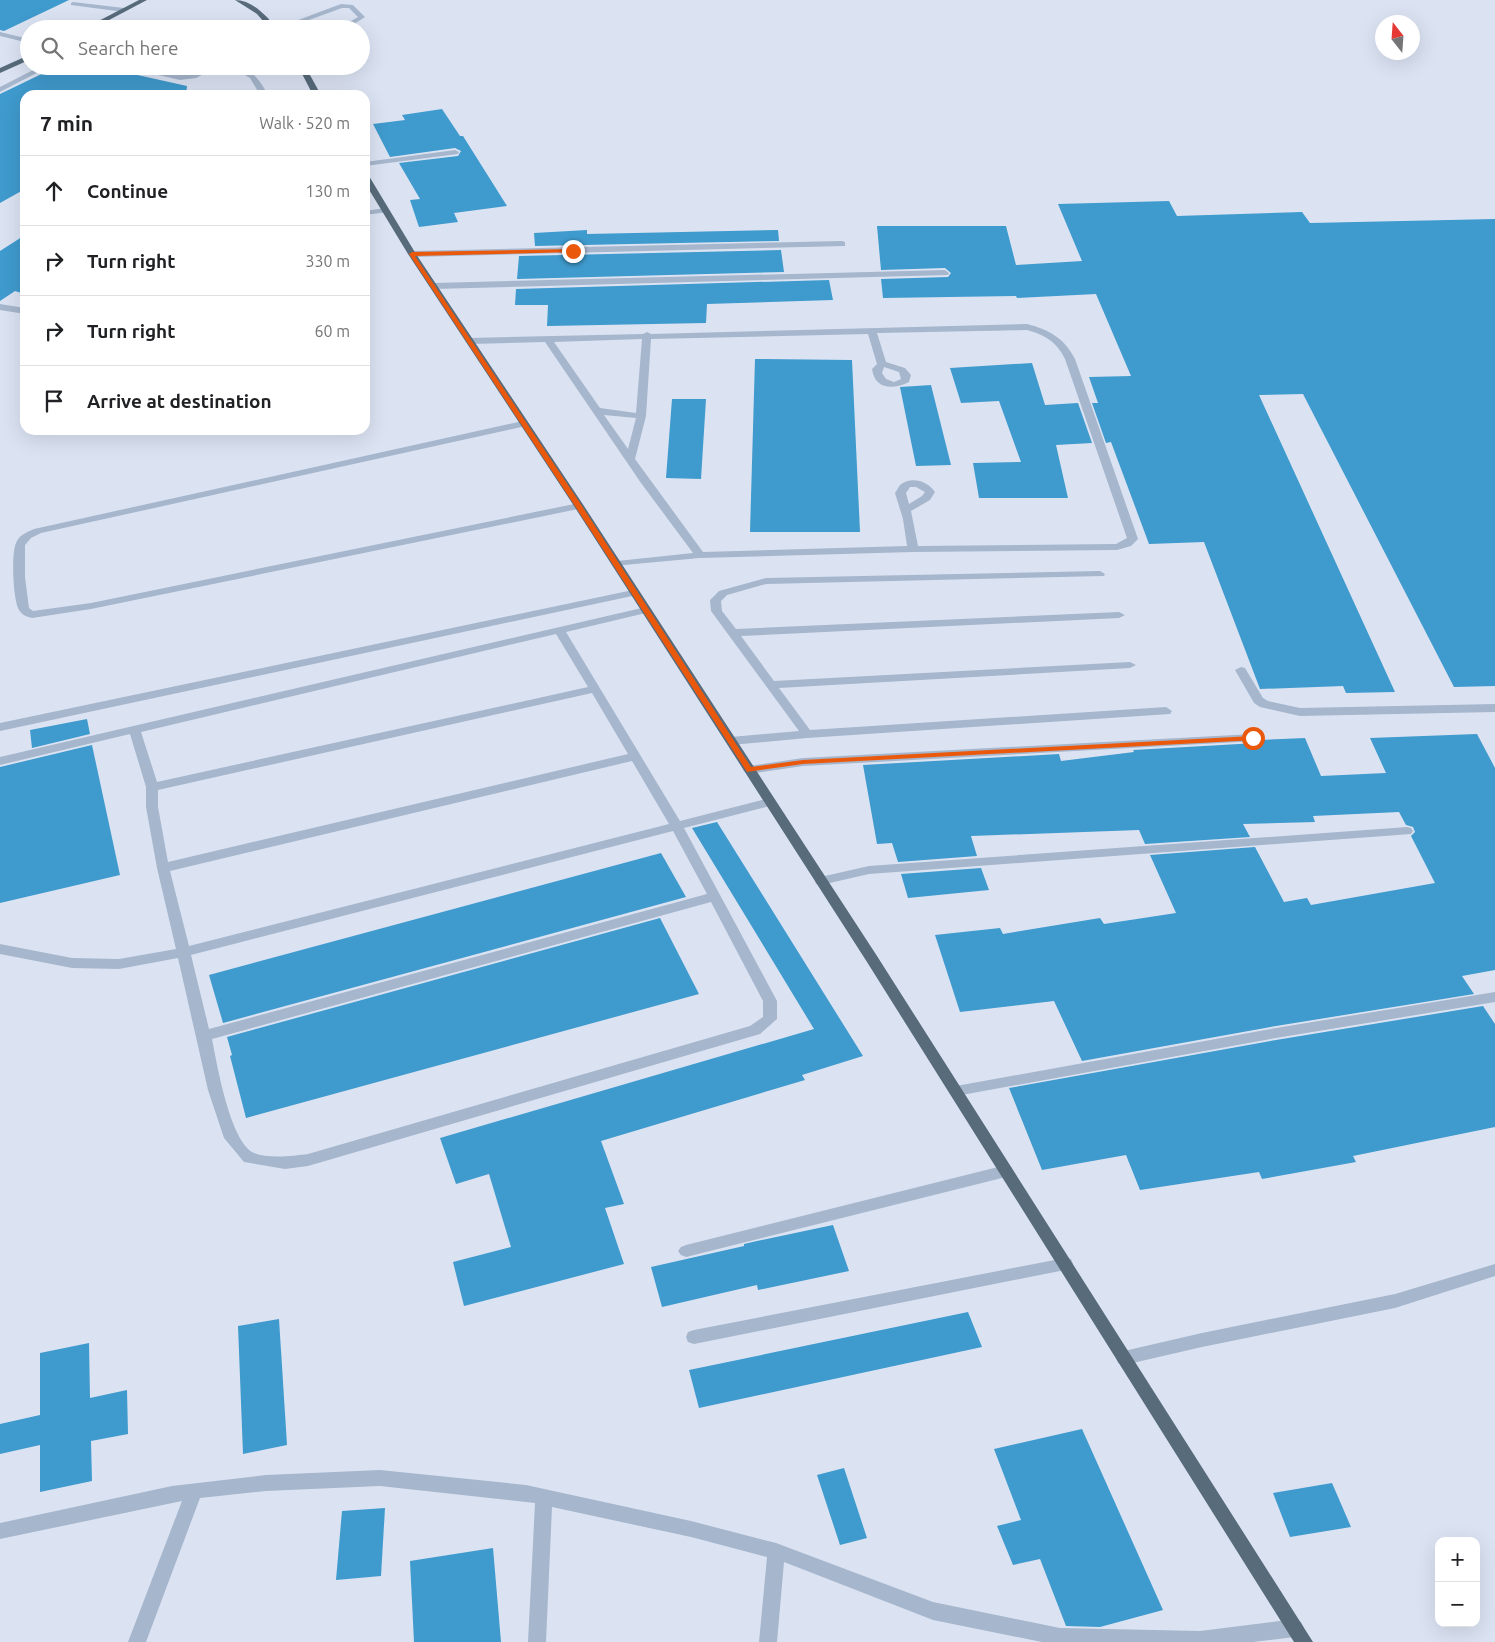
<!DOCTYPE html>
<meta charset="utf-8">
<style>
body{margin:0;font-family:Ubuntu,sans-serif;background:#f6f6f6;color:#202124}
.controls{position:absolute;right:15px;bottom:15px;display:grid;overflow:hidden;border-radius:10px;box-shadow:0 5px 20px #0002}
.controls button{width:45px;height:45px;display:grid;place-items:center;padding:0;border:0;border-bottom:1px solid #e0e0e0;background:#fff;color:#202124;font:25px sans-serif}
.compass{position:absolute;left:1375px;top:15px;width:45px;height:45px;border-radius:50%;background:#fff;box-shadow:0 5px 20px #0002;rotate:343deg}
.stop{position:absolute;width:15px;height:15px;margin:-11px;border:4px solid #ea580c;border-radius:50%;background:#fff}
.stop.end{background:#ea580c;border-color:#fff;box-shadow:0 1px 5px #0008}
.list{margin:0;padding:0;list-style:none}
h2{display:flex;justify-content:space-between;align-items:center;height:65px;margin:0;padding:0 20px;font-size:21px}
h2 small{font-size:16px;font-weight:400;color:#757577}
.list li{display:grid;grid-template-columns:32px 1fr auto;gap:15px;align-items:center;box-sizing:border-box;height:70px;padding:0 20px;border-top:1px solid #e0e0e0}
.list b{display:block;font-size:19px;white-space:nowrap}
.list em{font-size:16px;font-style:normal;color:#757577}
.icon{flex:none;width:28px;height:28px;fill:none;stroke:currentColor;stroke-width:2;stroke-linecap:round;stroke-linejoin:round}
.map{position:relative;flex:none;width:1495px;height:1642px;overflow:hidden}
.search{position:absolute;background:#fff;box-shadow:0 5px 20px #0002;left:20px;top:20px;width:350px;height:55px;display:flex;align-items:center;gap:12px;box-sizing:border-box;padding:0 18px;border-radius:28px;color:#757577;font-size:19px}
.panel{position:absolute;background:#fff;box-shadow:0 5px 20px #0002;left:20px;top:90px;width:350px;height:345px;border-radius:15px}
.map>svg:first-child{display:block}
</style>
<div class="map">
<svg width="1495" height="1642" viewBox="0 0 1495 1642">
<rect width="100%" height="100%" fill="#dbe3f3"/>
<g fill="#3f9acd">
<polygon points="0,0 69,0 4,31 0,30"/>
<polygon points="65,66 97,66 187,86 186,95 25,95 25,189 0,203 0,94 54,68 60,69"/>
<polygon points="442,109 460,136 463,136 507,206 454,213 458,222 419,227 410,200 420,199 399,163 458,156 461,151 455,148 390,157 373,124 405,120 402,115"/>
<polygon points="1169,201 1177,216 1302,212 1310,223 1495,219 1495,686 1454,687 1303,394 1259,395 1395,692 1346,693 1343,686 1260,689 1204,542 1149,544 1111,442 1106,443 1092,403 1098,403 1089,377 1131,376 1096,294 1017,298 1016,296 883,298 881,279 948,277 951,273 945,268 881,270 877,226 1006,226 1016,265 1082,261 1058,204"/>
<polygon points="587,230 587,234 778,230 779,241 535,246 534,233"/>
<polygon points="25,235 25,294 15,291 0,301 0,251"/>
<polygon points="781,250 784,272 517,279 519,256"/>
<polygon points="829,280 833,300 707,304 706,323 547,326 548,305 515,305 516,289"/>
<polygon points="755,359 852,360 860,532 750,532"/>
<polygon points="1032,363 1045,405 1078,403 1092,443 1056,445 1068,498 979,498 973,463 1021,462 999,401 961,403 950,368"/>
<polygon points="931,385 951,465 916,466 900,387"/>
<polygon points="672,399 706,399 701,479 666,478"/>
<polygon points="87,719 90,734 32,748 30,730"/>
<polygon points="1477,734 1495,768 1495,970 1462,976 1474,994 1276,1026 1082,1061 1054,1001 960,1012 935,935 1000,928 1003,934 1100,918 1104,924 1176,913 1150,855 1255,847 1284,902 1307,898 1311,905 1435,883 1411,836 1415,832 1413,827 1406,825 1399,812 1313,816 1315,822 1243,824 1250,837 1145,844 1139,830 971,836 977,856 898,862 892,843 877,844 863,765 1059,754 1061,761 1134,752 1133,750 1257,743 1260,740 1305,738 1321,776 1386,773 1370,738"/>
<polygon points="92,745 120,875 0,903 0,767"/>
<polygon points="717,822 863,1056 802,1075 805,1080 601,1141 624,1204 605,1208 624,1264 464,1306 453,1262 511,1247 489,1174 456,1184 440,1138 814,1029 692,828"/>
<polygon points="661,853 686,897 223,1023 209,975"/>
<polygon points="981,868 989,890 908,898 901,874"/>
<polygon points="660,918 699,994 246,1118 230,1056 232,1055 227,1037"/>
<polygon points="1483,1006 1495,1024 1495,1127 1353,1156 1356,1162 1262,1179 1259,1172 1140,1190 1126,1155 1042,1170 1009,1088 1276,1040"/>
<polygon points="833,1225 849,1271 758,1290 757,1285 662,1307 651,1267 744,1246 744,1244 757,1241"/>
<polygon points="968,1312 982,1347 699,1408 689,1370"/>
<polygon points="279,1319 287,1445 243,1454 238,1326"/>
<polygon points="89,1343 90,1398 127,1390 128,1434 91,1441 92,1481 40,1492 40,1445 0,1454 0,1424 40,1415 40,1353"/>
<polygon points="1082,1429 1163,1610 1100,1627 1066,1626 1040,1559 1013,1565 997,1526 1021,1520 994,1449"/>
<polygon points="844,1468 867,1538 840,1545 817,1475"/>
<polygon points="1332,1483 1351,1527 1290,1537 1273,1493"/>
<polygon points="385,1508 381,1576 336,1580 342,1511"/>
<polygon points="493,1548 501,1642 414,1642 410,1561"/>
</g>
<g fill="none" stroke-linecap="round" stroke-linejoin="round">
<g fill="#a6b6cc" fill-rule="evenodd">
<polygon points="73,2 124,8 127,10 124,12 71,5 71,3"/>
<polygon points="341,4 353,5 365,17 346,29 337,29 358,17 349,8 342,8 284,29 274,29"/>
<polygon points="0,32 29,39 29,43 0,36"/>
<polygon points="41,66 50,66 0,92 0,87"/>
<path d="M120 66C142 66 175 81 195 72L165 66H183L202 69 209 66H219L196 78 180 80Z"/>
<path d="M230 66C250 66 259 78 268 95H260L250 78Z"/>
<polygon points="455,150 459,152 458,154 365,166 365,162"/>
<polygon points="385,208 388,208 388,212 365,215 365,211"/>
<polygon points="842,241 845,242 845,246 412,257 408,254 412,251"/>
<polygon points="945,270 949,273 948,275 434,289 430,286 434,283"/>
<polygon points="0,304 25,308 25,314 0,310"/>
<path d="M1027 324C1050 330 1064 338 1075 359L1138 539 1131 546 1117 550 913 552 700 558 613 566 612 564 613 562 617 561 693 553 641 483 545 342 470 344 465 341 470 338 643 334 647 332 651 334ZM1027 330C1045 335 1057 342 1065 359L1127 538 1116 544 918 546 911 511 930 500 935 492C927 481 912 476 900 485L895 493 903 519 907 546 703 552 635 459 646 416 651 339 868 334 877 364 872 369C875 391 895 389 909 382L911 375 905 368 886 362 877 333ZM642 339 636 413 600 408 554 342ZM884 367 899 372 901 379 894 382 886 379 882 373ZM604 415 636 418 628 449ZM910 487H916L925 492 922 496 909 504 906 493Z"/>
<path d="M523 421 526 422V426L41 533 31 538 25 545V577L29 608 33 611 91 603 579 503 584 506 583 508 91 609 32 618C27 617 22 615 19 610 13 600 11 554 16 543 19 535 27 532 34 529Z"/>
<polygon points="1100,571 1105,574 1104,576 766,584 727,595 721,601 722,611 736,629 1119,612 1125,615 1119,618 741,636 774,681 1130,662 1136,665 1130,668 779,688 810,730 1166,707 1172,711 1170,714 807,738 731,745 725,741 731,737 799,731 711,611 710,600 719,591 766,578"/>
<polygon points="633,590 637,591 638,593 637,595 0,731 0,723"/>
<path d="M646 607 652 610 650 612 566 632 680 821 770 798 776 802 774 805 684 828 777 1001V1019L760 1034 308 1166 285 1169 244 1162 224 1138 208 1090 178 958 119 969 72 968 0 954V944L72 958 119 959 176 949 157 868 146 807V787L130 734 0 765V757ZM556 634 588 687 157 782 141 732ZM592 693 628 754 168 862 158 807V790ZM632 761 669 824 189 946 170 871ZM673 831 707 894 209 1029 191 955ZM711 902 763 1001V1017L750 1026 308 1154C293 1156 269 1159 254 1153 230 1142 217 1064 212 1039Z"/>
<polygon points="1241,667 1245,668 1263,698 1268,701 1300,708 1495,704 1495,712 1300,716 1260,707 1254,703 1235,670"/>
<polygon points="1253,734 1257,735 1259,738 1257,741 803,766 749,774 743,770 749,766 803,758"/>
<polygon points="1407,827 1411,828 1413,831 1411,834 869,874 821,885 816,884 815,881 816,878 869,866"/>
<polygon points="1495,992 1495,1002 1276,1038 956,1096 951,1095 949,1091 951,1087 956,1086 1276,1028"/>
<polygon points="1006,1165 1011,1167 1013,1171 1011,1175 1006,1177 686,1257 681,1255 678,1251 681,1247 686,1245"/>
<polygon points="1065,1258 1071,1259 1073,1264 1071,1269 1065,1270 694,1344 688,1342 686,1337 688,1332 694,1330"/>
<polygon points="1495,1264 1495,1276 1395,1308 1202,1347 1124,1365 1118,1363 1116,1358 1118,1353 1124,1351 1202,1333 1395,1294"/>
<polygon points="380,1470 526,1485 691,1521 776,1543 933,1602 1060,1628 1200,1631 1295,1619 1301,1622 1304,1628 1301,1634 1295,1637 1253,1642 1042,1642 933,1620 784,1562 777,1642 759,1642 767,1557 691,1537 552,1507 546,1642 528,1642 535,1503 380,1486 266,1491 200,1498 146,1642 128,1642 182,1501 0,1539 0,1523 172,1486 266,1475"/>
</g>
<g fill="#576b7b" fill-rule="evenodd">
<polygon points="139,0 147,0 92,29 83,29"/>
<path d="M235 0C252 0 267 16 277 29H270L257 14Z"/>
<polygon points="29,55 29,60 0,73 0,68"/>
<polygon points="298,66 305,66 321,95 313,95"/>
<polygon points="365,174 369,176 416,254 584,506 877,956 1313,1642 1294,1642 867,962 574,506 408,254 365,183"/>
</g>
</g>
<polygon fill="#ea580c" points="573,249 575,252 415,256 582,506 751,767 803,760 1253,736 1256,737 1256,740 803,764 747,772 575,506 409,254 412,252"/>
</svg>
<div class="controls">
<button>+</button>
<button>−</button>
</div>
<svg class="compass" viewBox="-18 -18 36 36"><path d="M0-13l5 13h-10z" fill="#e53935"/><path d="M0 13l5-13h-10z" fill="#757577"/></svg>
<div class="stop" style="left:1253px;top:738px"></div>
<div class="stop end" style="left:573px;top:251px"></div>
<div class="search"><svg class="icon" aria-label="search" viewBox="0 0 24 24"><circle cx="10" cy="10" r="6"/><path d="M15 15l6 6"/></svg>Search here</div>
<section class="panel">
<h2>7 min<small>Walk · 520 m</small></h2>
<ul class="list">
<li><svg class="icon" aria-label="ahead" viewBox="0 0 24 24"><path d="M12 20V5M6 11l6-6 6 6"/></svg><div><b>Continue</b></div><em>130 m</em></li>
<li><svg class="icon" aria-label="right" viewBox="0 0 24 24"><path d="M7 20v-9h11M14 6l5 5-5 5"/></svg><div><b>Turn right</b></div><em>330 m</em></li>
<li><svg class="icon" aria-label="right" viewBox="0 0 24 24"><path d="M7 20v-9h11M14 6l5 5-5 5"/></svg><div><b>Turn right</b></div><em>60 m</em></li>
<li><svg class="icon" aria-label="arrive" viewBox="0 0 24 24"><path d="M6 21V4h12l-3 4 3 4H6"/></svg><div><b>Arrive at destination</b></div></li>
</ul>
</section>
</div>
